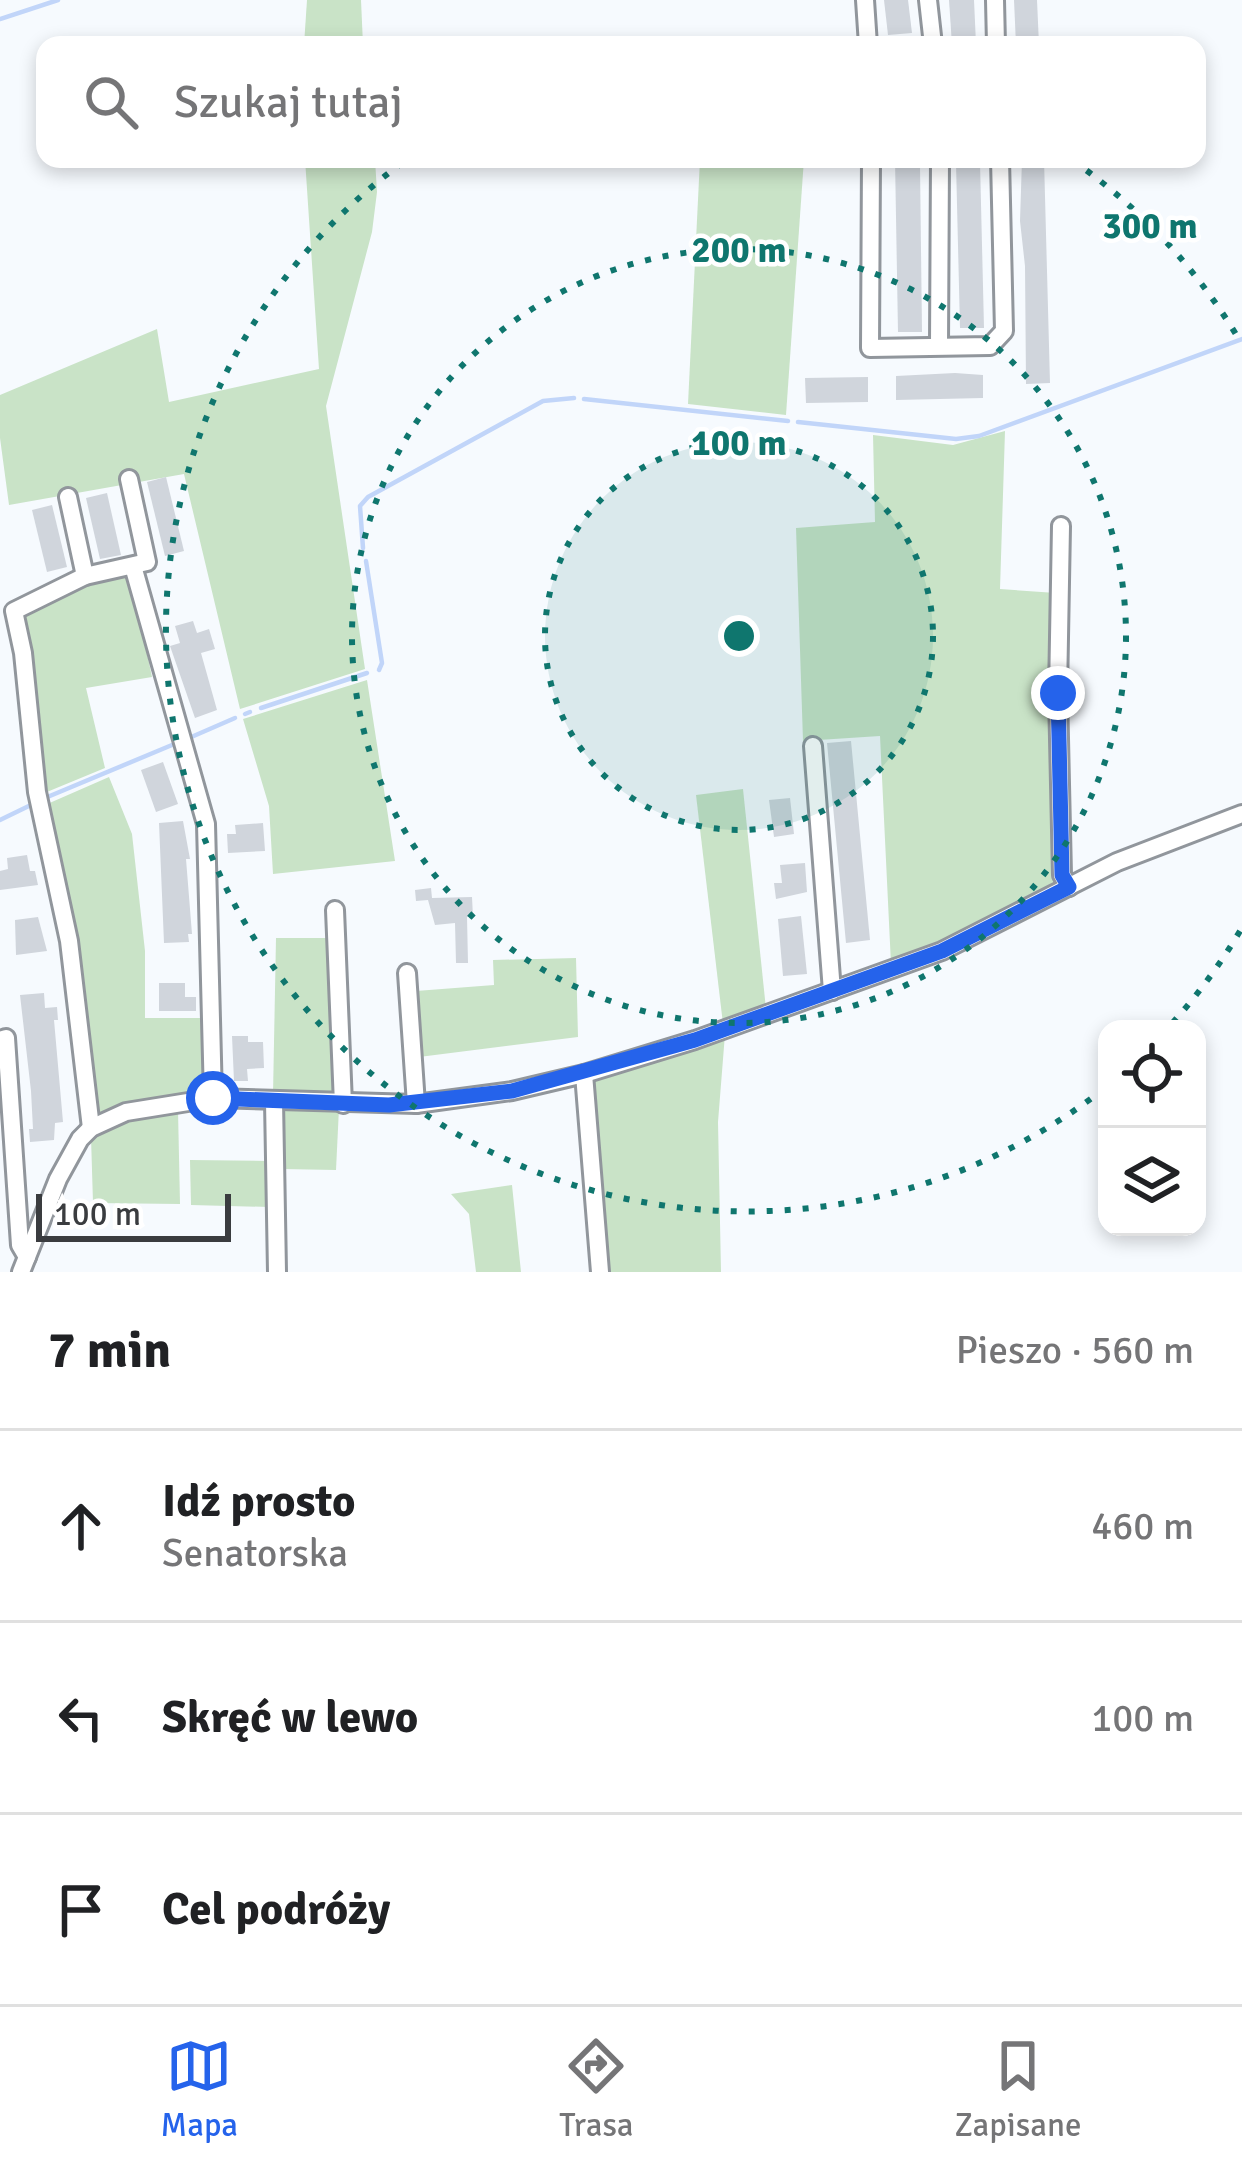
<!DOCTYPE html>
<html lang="pl">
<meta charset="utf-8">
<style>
body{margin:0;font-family:Signika,sans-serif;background:#f6f6f6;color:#202124}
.controls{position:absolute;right:36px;bottom:36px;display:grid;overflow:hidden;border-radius:24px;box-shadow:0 6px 18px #0003}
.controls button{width:108px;height:108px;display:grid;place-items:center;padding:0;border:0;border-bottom:3px solid #e0e0e0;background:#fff;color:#202124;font:60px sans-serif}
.scale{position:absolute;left:36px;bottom:30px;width:195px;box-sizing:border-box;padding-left:12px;border:6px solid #3a3c3f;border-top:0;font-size:33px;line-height:42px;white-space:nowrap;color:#3a3c3f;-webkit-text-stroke:9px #fff;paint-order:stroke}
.stop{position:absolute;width:36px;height:36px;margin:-27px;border:9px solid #2563eb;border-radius:50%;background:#fff}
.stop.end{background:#2563eb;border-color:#fff;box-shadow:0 3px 12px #0008}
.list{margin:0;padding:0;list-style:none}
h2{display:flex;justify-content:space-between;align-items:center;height:156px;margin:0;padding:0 48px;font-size:51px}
h2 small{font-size:39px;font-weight:400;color:#757577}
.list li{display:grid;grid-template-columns:78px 1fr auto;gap:36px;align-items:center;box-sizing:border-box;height:192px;padding:0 48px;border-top:3px solid #e0e0e0}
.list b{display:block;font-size:45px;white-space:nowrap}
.list p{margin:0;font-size:39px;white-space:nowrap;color:#757577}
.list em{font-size:39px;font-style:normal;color:#757577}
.icon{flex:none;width:66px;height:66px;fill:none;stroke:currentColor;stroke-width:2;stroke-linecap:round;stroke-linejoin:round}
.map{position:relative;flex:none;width:1242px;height:1272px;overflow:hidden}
.search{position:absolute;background:#fff;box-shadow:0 6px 18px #0003;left:36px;right:36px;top:36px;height:132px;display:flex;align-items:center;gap:30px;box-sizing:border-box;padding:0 42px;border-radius:24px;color:#757577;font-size:45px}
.sheet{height:732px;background:#fff}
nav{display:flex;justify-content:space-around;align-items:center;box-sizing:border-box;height:168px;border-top:3px solid #e0e0e0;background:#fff;font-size:33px;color:#757577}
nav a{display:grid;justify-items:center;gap:6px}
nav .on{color:#2563eb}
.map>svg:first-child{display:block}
</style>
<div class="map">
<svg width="1242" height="1272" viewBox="0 0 1242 1272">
<rect width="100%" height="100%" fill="#f6fafe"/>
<g fill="#c9e3c7">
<polygon points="307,0 361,0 363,45 304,45"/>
<polygon points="305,159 375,159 377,192 372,232 326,406 365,669 240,709 184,474 9,505 0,438 0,395 157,329 169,402 319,369"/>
<polygon points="700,159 804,159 786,415 688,404"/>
<polygon points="1005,431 1000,589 1056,593 1056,887 980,929 891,964 880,736 803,741 796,528 875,522 873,435 953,445"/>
<polygon points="130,573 152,677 86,688 105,768 42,794 22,597"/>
<polygon points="367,680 395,861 273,874 269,806 243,719"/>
<polygon points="109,777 132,834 145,951 145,1018 207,1018 207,1083 203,1091 115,1108 93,1120 45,805"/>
<polygon points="743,789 766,1009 723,1024 696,795"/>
<polygon points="276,938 331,938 338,1092 331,1099 273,1095"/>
<polygon points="576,958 578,1037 419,1057 416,991 494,985 493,960"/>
<polygon points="725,1034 718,1122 721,1272 607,1272 590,1085 598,1074"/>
<polygon points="287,1107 339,1108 336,1170 282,1169 280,1114"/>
<polygon points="178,1110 180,1204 93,1203 91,1137 122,1122"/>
<polygon points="190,1160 268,1161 269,1207 191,1205"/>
<polygon points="512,1185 521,1272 476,1272 469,1214 451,1194"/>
</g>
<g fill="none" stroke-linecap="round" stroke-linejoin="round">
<g stroke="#c1d5f9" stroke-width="4.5">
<polyline points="0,19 58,0"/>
<polyline points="584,399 788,421"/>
<polyline points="798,422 956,439 979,436 1242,339"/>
<polyline points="363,548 360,506 368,497 543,401 574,398"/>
<polyline points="366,561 382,663 379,670"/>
<polyline points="261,708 367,673"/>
<polyline points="245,714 250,712"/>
<polyline points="189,738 235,718"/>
<polyline points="45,798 172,745"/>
<polyline points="0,820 35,803"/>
</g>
</g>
<g fill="#d0d5dc">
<polygon points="884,0 908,0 912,33 888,35"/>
<polygon points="949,0 974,0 976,44 952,45"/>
<polygon points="1014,0 1037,0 1039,45 1016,45"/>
<polygon points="895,159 919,159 920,165 922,332 898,332"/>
<polygon points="1022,159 1044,159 1050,383 1026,384 1025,266 1020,221"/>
<polygon points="980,162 984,328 960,328 956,163"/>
<polygon points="955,373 983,375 983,398 896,400 896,376"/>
<polygon points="868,377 868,402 806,403 805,378"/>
<polygon points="166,477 184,551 165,556 147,482"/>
<polygon points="107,493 121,555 100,559 86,498"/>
<polygon points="52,505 67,567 47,572 32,510"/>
<polygon points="193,621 197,633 209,629 215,649 201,653 217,710 195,718 170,646 180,643 175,626"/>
<polygon points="851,741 870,940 846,943 827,743"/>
<polygon points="163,762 178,804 156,812 141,770"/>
<polygon points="790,798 794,834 774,837 769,800"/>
<polygon points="183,821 190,859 186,859 192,934 188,934 189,942 164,943 159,823"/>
<polygon points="263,823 265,851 228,853 227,834 236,834 235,825"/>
<polygon points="27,855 30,871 35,871 38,885 0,890 0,871 8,869 7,858"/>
<polygon points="805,863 807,892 776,899 774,883 782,883 780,865"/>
<polygon points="431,888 432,898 472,897 473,917 467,917 468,963 456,963 455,923 435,925 428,900 416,901 415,890"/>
<polygon points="801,916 807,974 783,976 778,919"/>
<polygon points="38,917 47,951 16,955 15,920"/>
<polygon points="159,983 185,983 185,997 196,997 196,1011 159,1011"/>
<polygon points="44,993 45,1008 57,1007 58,1020 54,1020 63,1122 55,1123 54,1140 30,1142 29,1129 33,1129 31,1091 20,995"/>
<polygon points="232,1036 248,1036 248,1042 263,1042 264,1068 247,1069 248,1081 234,1081"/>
</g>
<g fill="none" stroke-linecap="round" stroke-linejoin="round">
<g stroke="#91969c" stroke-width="22">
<g id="minor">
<polyline points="865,0 868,45"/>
<polyline points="928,0 933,45"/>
<polyline points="995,0 996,45"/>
<polyline points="871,159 870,348 990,346 1004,331 1000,159"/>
<polyline points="939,346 940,159"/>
<polyline points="68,497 85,576"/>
<polyline points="1061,526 1058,693 1062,875 1069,887"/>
<polyline points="133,566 206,824 213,1098"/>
<polyline points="813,746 832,991"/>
<polyline points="335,910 343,1104"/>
<polyline points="407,973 416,1104"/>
<polyline points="0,1040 6,1038 20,1245 27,1257"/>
<polyline points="584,1074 600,1272"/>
<polyline points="274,1101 277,1272"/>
<polyline points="91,1128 69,941 37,792 23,653 14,611 85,576 147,562 129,479"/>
<polyline points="21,1272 58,1179 80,1139 91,1128 126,1112 213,1098 416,1104 512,1091 584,1074 695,1040 942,951 1117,862 1242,814"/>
</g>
</g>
<use href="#minor" stroke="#fff" stroke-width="16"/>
</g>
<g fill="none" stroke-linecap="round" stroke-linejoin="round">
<polyline stroke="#2563eb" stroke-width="15" points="213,1098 389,1105 512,1091 695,1040 942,951 1069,887 1062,875 1058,693"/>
</g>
<circle cx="739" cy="636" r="194" fill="#0f766e" fill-opacity=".12"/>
<g fill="none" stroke="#0f766e" stroke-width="6" stroke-dasharray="6 12">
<circle cx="739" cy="636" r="194"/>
<circle cx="739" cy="636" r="387"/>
<path d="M1240 931A581 581 0 0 1 1167 1029M1105 1088A581 581 0 1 1 406 160M1072 160A581 581 0 0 1 1240 341"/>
</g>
<circle cx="739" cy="636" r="18" fill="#0f766e" stroke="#fff" stroke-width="6"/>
<g font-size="36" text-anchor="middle" font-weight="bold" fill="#0f766e" stroke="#fff" stroke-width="9" stroke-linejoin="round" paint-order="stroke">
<text x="1150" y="238">300 m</text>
<text x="739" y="262">200 m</text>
<text x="739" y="455">100 m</text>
</g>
</svg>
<div class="controls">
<button><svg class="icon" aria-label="locate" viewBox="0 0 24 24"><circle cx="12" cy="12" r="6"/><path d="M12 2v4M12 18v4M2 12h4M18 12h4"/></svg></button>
<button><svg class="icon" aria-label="layers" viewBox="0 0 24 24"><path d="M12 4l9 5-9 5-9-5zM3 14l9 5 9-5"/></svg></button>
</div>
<div class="scale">100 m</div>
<div class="stop" style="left:213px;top:1098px"></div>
<div class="stop end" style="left:1058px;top:693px"></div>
<div class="search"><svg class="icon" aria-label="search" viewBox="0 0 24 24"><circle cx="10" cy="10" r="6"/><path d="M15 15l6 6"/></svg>Szukaj tutaj</div>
</div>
<section class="sheet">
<h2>7 min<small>Pieszo · 560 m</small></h2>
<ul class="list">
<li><svg class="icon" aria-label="ahead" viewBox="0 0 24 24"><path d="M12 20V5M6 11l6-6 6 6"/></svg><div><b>Idź prosto</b><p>Senatorska</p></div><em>460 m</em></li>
<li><svg class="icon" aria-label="left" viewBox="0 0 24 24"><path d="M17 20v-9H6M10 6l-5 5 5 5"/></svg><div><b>Skręć w lewo</b></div><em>100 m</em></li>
<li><svg class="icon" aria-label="arrive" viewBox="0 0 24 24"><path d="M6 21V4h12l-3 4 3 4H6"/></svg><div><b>Cel podróży</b></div></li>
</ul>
</section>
<nav>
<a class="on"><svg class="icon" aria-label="map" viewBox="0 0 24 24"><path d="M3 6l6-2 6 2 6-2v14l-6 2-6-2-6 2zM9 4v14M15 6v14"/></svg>Mapa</a>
<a><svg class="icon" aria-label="directions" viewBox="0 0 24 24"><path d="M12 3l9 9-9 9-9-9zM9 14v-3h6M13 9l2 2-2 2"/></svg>Trasa</a>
<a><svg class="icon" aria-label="saved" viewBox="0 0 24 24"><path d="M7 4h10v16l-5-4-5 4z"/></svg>Zapisane</a>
</nav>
